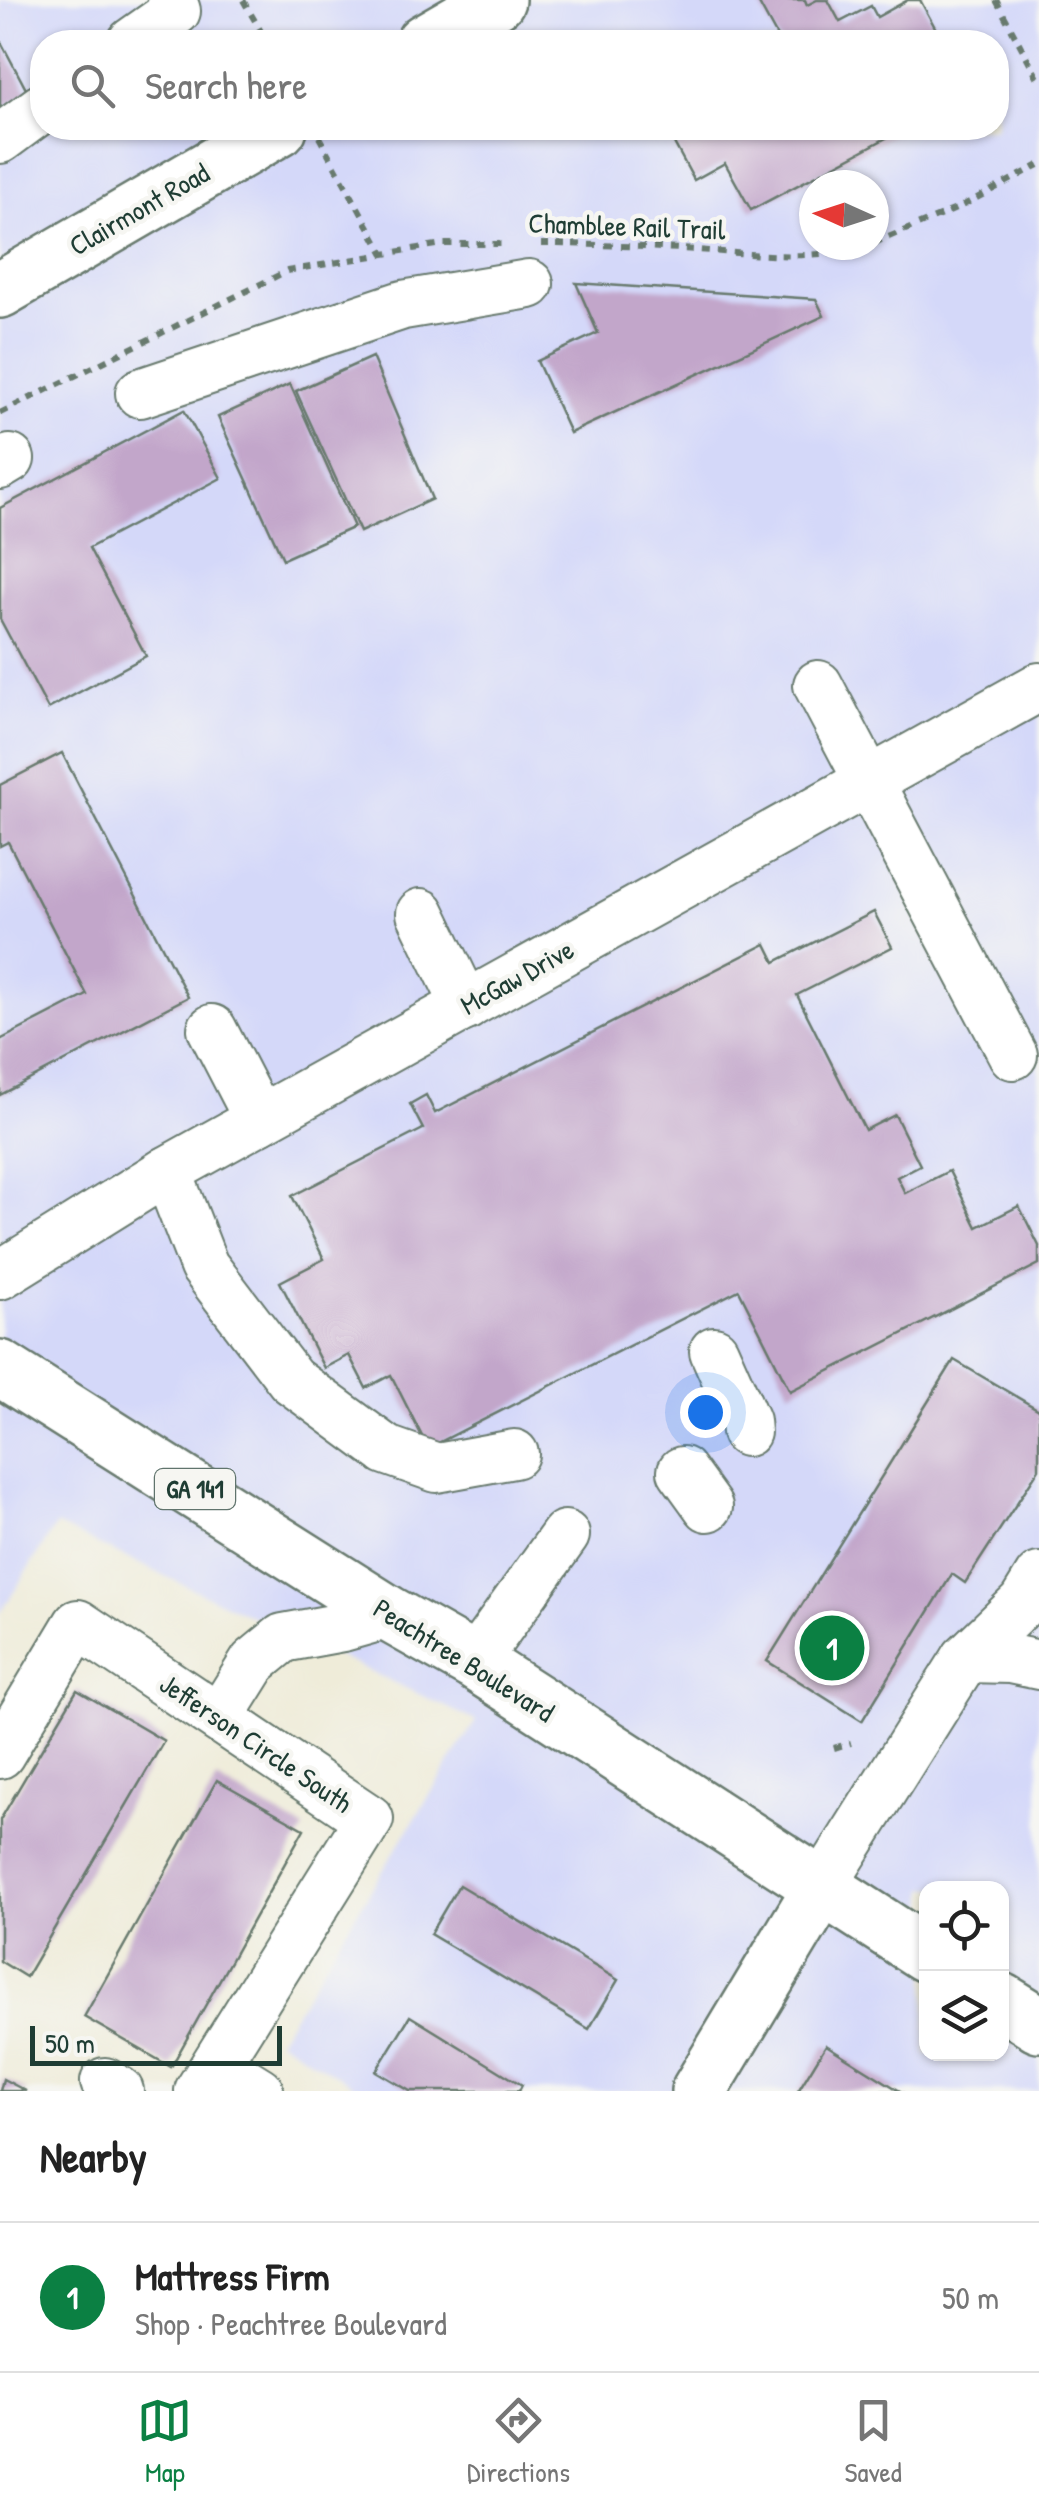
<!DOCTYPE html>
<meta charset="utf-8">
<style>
body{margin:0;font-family:"Patrick Hand",sans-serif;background:#f6f6f6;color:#222}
.controls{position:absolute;right:30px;bottom:30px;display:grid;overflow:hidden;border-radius:20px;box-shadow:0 2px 8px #0004}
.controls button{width:90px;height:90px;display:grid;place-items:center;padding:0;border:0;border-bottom:2px solid #e0e0e0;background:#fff;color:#222;font:50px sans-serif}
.compass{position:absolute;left:799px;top:170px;width:90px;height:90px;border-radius:50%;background:#fff;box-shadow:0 2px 8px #0004;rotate:273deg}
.scale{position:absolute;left:30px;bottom:25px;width:252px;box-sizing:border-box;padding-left:10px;border:5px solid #1f3d34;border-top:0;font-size:28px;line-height:35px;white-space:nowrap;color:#1f3d34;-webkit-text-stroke:8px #f6f6f2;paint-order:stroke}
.you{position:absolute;left:705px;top:1412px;width:35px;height:35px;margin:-25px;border:8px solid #fff;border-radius:50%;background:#1a73e8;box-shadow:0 0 0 15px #1a73e833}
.badge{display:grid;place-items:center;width:65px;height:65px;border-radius:50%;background:#0b8043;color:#fff;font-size:32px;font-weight:700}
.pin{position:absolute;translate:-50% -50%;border:5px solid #fff;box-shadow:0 2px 10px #0006}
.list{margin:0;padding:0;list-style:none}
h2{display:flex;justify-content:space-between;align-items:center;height:130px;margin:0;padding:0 40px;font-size:42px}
h2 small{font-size:32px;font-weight:400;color:#767676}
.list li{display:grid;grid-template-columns:65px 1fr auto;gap:30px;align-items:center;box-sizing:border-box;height:150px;padding:0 40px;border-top:2px solid #e0e0e0}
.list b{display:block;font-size:38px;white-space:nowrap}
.list p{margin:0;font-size:32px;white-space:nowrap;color:#767676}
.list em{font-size:32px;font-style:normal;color:#767676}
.icon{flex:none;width:55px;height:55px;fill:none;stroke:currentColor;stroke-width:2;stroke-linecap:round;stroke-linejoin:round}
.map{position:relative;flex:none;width:1039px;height:2091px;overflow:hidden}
.search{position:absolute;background:#fff;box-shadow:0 2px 8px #0004;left:30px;right:30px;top:30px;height:110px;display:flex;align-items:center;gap:25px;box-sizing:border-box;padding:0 35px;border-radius:40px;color:#767676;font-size:38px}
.sheet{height:280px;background:#fff}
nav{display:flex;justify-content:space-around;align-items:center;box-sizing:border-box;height:140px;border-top:2px solid #e0e0e0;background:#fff;font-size:28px;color:#767676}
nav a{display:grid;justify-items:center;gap:5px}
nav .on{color:#0b8043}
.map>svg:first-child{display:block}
</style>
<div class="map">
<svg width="1039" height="2091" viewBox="0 0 1039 2091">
<rect width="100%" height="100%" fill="#f6f6f2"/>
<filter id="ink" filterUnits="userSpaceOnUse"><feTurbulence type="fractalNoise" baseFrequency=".01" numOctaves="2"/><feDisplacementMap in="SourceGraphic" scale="20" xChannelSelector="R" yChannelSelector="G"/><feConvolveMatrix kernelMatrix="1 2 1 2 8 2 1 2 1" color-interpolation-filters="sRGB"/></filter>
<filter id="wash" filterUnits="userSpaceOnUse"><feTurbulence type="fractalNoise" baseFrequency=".0048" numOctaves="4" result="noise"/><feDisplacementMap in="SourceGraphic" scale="40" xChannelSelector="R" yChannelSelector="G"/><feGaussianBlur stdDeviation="2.25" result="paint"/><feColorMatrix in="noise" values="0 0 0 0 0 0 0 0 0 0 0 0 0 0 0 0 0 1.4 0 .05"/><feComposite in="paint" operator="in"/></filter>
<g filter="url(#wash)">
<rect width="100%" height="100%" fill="#efecd9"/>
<path fill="#d4d8f9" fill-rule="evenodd" d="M0 0H1039V2091H362L278 2039 476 1721 56 1525 0 1614ZM42 42H996V128H42ZM814 185H874V245H814ZM926 1888H1002V2054H926Z"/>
<g id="blocks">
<g fill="#c2a6ca">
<polygon points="757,0 805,0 807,5 817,0 828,0 840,22 871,6 877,17 908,0 920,0 943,42 780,42"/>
<polygon points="0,40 28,93 0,108"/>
<polygon points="666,128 905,128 751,210 725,163 694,180"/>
<polygon points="576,283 816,299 824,316 570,433 537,361 598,333"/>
<polygon points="372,357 432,499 360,532 296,391"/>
<polygon points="290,384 354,527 283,559 218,417"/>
<polygon points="184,410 221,478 89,548 146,656 48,709 0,619 0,508"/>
<polygon points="62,753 188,997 0,1095 0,1040 87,995 8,842 0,846 0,785"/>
<polygon points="874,912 892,947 797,995 865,1130 895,1115 920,1165 897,1177 905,1193 949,1171 977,1227 1019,1206 1039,1246 1039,1264 790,1391 739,1290 428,1448 391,1375 366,1388 349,1355 324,1368 280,1282 324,1259 292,1196 423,1129 410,1104 426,1095 435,1113 766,944 775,962"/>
<polygon points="954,1360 1039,1410 1039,1469 965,1583 952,1574 862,1721 767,1661"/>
<polygon points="77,1690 164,1741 26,1977 0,1961 0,1820"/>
<polygon points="217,1780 304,1829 171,2067 84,2017"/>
<polygon points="459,1885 618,1980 589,2029 430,1934"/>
<polygon points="410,2016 522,2085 519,2091 410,2091 376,2071"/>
<polygon points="826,2045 900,2091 798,2091"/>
<polygon points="3,2079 26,2091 0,2091"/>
</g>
</g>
</g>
<g filter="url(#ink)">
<use href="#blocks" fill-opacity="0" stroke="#687a6e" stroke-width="2.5"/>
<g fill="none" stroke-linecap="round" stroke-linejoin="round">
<g stroke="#687a6e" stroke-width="52">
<g id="minor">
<polyline points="132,42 176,11 172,0"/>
<polyline points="0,139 42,108"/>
<polyline points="140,393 403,305 529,284"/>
<polyline points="0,465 10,459"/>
<polyline points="818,685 1013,1055"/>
<polyline points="421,913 466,1006"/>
<polyline points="212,1029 259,1120"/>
<polyline points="167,1171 204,1266 291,1380 386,1450 437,1468 514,1454"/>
<polyline points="0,1275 167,1171 1039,687"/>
<polyline points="714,1351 745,1421 746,1432"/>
<polyline points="682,1471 708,1507"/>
<polyline points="966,1658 1010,1659 1039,1665"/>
<polyline points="474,1662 565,1535"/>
<polyline points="219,1718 254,1662 283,1638 343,1627 389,1614"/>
<polyline points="0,1754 78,1624 369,1819 199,2091"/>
<polyline points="821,1888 966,1658 1023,1603 1039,1577"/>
<polyline points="217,2065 259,2091"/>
<polyline points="105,2082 119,2091"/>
</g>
</g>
<g stroke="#687a6e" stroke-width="60">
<g id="major">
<polyline points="424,42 497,0"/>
<polyline points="0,290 279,128"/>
<polyline points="699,2091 821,1888"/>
</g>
</g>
<g stroke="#687a6e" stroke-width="60">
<g id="highway">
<polyline points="0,1368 389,1614 474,1662 926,1954"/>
<polyline points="1002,2001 1039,2024"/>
</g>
</g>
<g stroke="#687a6e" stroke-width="6" stroke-dasharray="8 8" stroke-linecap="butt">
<polyline points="243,0 267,42"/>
<polyline points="996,0 1039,80"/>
<polyline points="319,137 384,254"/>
<polyline points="874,243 956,209 1039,165"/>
<path d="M541 244C593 244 645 247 697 250 754 254 811 262 867 245"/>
<polyline points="0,413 287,271 442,244 503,244"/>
<polyline points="834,1748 851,1743"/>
</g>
<use href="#minor" stroke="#fff" stroke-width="48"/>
<use href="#major" stroke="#fff" stroke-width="55"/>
<use href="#highway" stroke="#fff" stroke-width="55"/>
</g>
</g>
<g text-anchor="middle" stroke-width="9" stroke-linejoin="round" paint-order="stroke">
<rect fill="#f6f6f2" stroke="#60746d" stroke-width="2.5" x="155" y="1469" width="80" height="40" rx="8"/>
<g font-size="25" font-weight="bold" fill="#1f3d34">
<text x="195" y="1498">GA 141</text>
</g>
<g font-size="28" fill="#1f3d34" stroke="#f6f6f2">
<text transform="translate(139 209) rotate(-30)" y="10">Clairmont Road</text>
<text transform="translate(627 226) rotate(2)" y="10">Chamblee Rail Trail</text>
<text transform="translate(517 977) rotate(-29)" y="10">McGaw Drive</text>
<text transform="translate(464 1660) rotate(32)" y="10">Peachtree Boulevard</text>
<text transform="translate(256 1743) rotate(34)" y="10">Jefferson Circle South</text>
</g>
</g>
</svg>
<div class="controls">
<button><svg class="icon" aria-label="locate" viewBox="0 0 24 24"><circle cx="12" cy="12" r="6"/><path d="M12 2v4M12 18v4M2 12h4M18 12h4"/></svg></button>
<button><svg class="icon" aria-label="layers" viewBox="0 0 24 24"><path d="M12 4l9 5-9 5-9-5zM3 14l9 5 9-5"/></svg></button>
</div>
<svg class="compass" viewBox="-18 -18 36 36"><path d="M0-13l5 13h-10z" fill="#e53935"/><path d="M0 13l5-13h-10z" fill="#767676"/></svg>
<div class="scale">50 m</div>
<div class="you"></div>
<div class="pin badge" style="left:832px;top:1648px">1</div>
<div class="search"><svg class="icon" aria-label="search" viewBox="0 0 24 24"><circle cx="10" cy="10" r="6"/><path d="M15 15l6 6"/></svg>Search here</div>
</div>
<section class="sheet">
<h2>Nearby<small></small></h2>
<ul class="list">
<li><span class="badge">1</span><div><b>Mattress Firm</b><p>Shop · Peachtree Boulevard</p></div><em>50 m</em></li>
</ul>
</section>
<nav>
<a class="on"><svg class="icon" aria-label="map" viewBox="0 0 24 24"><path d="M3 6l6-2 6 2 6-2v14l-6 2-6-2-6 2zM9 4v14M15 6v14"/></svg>Map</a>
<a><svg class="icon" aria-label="directions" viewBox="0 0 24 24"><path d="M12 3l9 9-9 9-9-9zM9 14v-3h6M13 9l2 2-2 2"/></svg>Directions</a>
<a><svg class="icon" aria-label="saved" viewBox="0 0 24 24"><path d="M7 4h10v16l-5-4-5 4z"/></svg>Saved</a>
</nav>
